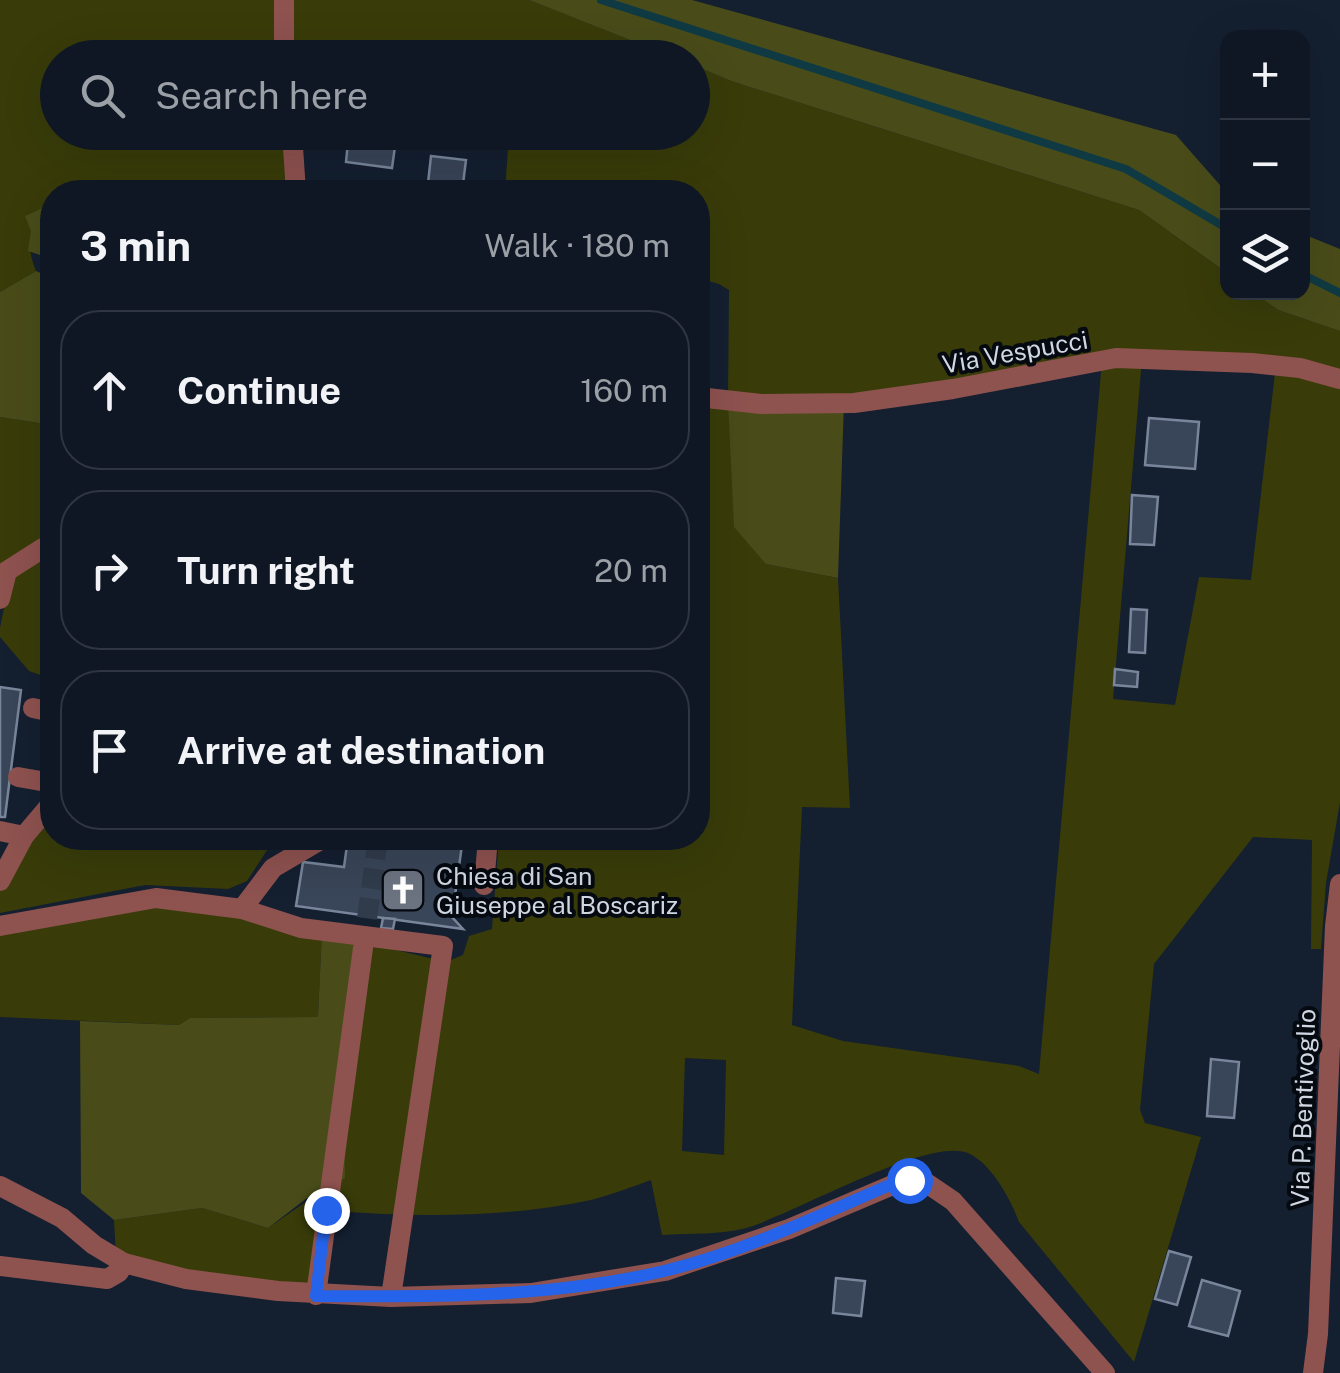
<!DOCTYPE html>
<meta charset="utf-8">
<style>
body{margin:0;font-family:"Public Sans",sans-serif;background:#18202c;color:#f1f3f6}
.controls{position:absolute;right:30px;top:30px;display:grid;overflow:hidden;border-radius:20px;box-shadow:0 10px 40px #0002}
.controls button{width:90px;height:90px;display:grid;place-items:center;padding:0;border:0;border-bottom:2px solid #2f3641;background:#0f1724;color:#f1f3f6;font:50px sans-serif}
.stop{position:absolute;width:30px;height:30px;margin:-22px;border:8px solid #2563eb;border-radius:50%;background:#fff}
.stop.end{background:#2563eb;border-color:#fff;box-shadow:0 2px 10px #0008}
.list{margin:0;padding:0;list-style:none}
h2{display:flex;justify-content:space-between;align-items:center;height:130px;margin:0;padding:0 40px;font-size:42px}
h2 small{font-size:32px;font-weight:400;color:#9b9fa6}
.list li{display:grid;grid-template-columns:65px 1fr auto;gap:30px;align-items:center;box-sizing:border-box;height:160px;margin:0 20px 20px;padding:0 20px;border:2px solid #2f3641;border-radius:40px}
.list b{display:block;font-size:38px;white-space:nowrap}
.list em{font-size:32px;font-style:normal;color:#9b9fa6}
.icon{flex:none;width:55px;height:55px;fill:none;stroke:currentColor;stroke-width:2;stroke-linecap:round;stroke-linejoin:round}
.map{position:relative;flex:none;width:1340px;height:1373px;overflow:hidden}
.search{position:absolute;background:#0f1724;box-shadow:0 10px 40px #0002;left:40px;top:40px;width:670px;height:110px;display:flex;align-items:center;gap:25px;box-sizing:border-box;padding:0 35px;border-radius:55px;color:#9b9fa6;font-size:38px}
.panel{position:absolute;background:#0f1724;box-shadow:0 10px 40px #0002;left:40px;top:180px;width:670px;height:670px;border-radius:40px}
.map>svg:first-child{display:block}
</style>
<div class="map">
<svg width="1340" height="1373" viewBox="0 0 1340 1373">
<rect width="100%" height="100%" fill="#141f30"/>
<g fill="#393c09" fill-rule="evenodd">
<path d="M0 0H529L673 57 434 58 290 45 284 57 58 58V132L292 133 296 192H52C52 226 16 222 36 271L0 292Z"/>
<path d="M693 65 731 81 1139 210 1227 273 1228 292 1254 293 1278 310 1340 331V802L1326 883 1321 949H1311L1312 840 1253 837 1154 964 1140 1110 1145 1123 1201 1137 1134 1362 1019 1222C1011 1200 992 1165 970 1154 931 1134 793 1215 746 1228 721 1235 689 1233 662 1235L651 1180C631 1187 611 1195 591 1200 505 1218 413 1218 326 1210L316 1295 116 1258 114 1220 202 1208 268 1228 329 1186 371 944 446 962 463 955 469 936 492 929 499 838H698V397L728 400 729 290 719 284 698 278V192H505L509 133 692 132ZM1142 359 1275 373 1251 580 1199 577 1175 705 1113 699ZM1102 361 1039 1074 1019 1066 843 1041 792 1025 802 807 850 808 838 578 766 564 728 400 953 389ZM685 1058 726 1060 724 1155 682 1151Z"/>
<polygon points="0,417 52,425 52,542 0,570"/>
<polygon points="52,558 52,679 29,671 0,637 0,628 11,573 36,560"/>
<polygon points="52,803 52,838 275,838 247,881 228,889 145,885 0,913 0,881"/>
<polygon points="156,898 322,930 318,1017 190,1018 179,1025 0,1017 0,926"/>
</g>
<g fill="#494c19">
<polygon points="529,0 692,0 1176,135 1227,193 1227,273 1139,210 731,81 693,65 692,58 673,57"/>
<polygon points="52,204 52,259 28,251 31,231 25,216"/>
<polygon points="1303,234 1340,249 1340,331 1278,310 1254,293 1302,292"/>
<polygon points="36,271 52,278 52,425 0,417 0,292"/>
<polygon points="728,400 844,403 838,578 766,564 734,527"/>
<polygon points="322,930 365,936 343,1086 345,1178 307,1198 268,1228 202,1208 114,1220 81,1193 80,1021 179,1025 190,1018 318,1017"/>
</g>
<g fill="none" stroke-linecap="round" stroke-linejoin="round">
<g stroke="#103a43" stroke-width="8">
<polyline points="601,0 1126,169 1228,229"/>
<polyline points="1302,274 1340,293"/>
</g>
</g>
<g fill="#394558" stroke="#78859b" stroke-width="2.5">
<polygon points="349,132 397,132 392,168 346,162"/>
<polygon points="431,156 466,160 462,192 427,192"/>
<polygon points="1149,418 1199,422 1195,469 1145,465"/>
<polygon points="1132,495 1158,497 1154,545 1130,544"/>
<polygon points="1131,609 1147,610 1145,653 1129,652"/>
<polygon points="1115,669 1138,672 1137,687 1114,685"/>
<polygon points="0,687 21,690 5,817 0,817"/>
<polygon points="348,838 425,838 425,840 462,845 452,917 463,929 296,906 303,862 344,867"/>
<polygon points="383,918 395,919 393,929 381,928"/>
<polygon points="1211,1059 1239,1062 1234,1118 1207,1116"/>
<polygon points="1169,1251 1191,1257 1177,1305 1155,1299"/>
<polygon points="836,1278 865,1281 861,1316 833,1313"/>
<polygon points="1202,1280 1240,1291 1228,1336 1189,1326"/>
</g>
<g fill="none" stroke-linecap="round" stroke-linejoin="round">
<polyline stroke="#303b4b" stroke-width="20" stroke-dasharray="20 10" stroke-linecap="butt" points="363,948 378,838"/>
<g stroke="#8e524f" stroke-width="20">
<polyline points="284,0 284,58"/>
<polyline points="292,132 296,192"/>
<polyline points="698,397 761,404 854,403 953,389 1116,358 1252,363 1300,368 1340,379"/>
<polyline points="0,599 7,571 43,548 52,548"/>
<polyline points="33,708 52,712"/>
<polyline points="18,777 52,783"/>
<polyline points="0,831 24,836"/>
<polyline points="0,881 24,836 52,803"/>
<polyline points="484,885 488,838"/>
<polyline points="242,909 273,868 324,838"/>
<polyline points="0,926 156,898 242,909 301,928 443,946 391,1297"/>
<polyline points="0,1186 62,1218 94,1245 124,1263 186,1279 278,1291 391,1297 531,1293 665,1271 789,1229 902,1181 928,1184 953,1201 1105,1373"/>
<polyline points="0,1266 107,1279 119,1272 124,1263"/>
<polyline points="316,1295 363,948"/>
</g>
<polyline stroke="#8e524f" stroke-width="20" points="1313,1373 1318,1334 1335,926 1340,884"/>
</g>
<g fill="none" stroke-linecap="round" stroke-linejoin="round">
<path stroke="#2563eb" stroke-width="12" d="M326 1210 316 1296C432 1297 550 1298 664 1271 743 1252 818 1216 892 1184L909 1180"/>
</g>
<defs>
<g id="church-square" transform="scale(2.25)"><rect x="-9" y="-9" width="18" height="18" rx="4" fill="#6b7280" stroke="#050910"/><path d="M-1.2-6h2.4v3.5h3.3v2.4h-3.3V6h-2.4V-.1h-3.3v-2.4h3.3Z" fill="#fff"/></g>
</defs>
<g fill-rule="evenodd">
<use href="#church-square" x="403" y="890"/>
</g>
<g text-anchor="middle" stroke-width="8" stroke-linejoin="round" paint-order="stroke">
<g font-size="25" fill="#d0d7e3" stroke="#050910">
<text transform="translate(1015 352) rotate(-10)" y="9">Via Vespucci</text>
<text transform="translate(1303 1108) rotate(-88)" y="9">Via P. Bentivoglio</text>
</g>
<g font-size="25" fill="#d0d7e3" stroke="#050910" text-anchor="start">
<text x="436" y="885">Chiesa di San<tspan x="436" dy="29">Giuseppe al Boscariz</tspan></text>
</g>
</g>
</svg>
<div class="controls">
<button>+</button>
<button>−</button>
<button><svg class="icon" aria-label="layers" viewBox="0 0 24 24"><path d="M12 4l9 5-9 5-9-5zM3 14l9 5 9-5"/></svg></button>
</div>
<div class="stop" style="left:909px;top:1180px"></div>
<div class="stop end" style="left:326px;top:1210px"></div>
<div class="search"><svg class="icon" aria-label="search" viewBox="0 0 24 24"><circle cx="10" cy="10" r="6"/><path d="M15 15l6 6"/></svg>Search here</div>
<section class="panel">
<h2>3 min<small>Walk · 180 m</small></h2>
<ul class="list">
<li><svg class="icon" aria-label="ahead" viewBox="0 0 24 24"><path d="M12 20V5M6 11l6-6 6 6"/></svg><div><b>Continue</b></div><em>160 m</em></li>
<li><svg class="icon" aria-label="right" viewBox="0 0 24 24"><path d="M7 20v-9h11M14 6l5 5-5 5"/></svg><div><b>Turn right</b></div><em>20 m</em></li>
<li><svg class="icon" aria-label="arrive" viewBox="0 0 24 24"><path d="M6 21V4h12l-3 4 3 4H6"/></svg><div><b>Arrive at destination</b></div></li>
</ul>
</section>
</div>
